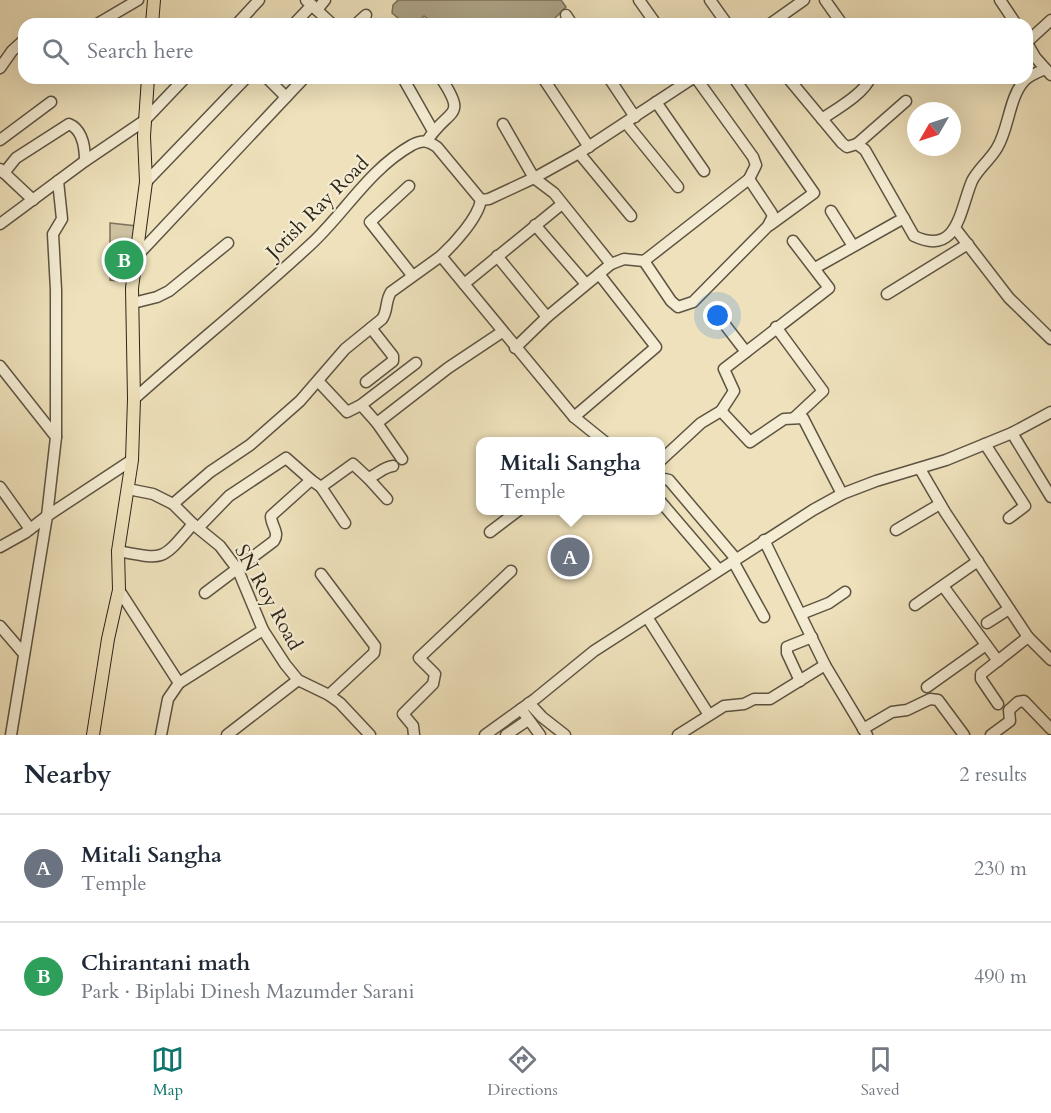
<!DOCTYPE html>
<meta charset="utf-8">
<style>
body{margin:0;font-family:Cardo,serif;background:#f2f2f3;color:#1f2937}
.compass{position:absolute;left:907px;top:102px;width:54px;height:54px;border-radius:50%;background:#fff;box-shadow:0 6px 24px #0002;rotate:231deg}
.you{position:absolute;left:718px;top:316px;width:21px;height:21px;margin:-15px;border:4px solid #fff;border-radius:50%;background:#1a73e8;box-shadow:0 0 0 9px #1a73e833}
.badge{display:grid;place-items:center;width:39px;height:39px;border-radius:50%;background:#0f766e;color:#fff;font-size:20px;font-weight:700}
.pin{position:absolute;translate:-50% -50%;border:3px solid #fff;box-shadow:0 2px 6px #0006}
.popup{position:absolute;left:476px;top:437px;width:189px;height:78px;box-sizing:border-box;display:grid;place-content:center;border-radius:12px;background:#fff;filter:drop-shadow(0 2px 4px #0005);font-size:20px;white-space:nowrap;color:#747a83}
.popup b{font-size:22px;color:#1f2937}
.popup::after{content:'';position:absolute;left:50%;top:100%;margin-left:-12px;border:12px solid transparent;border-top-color:#fff}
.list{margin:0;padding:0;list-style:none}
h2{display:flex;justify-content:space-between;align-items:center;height:78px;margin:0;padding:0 24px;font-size:26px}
h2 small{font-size:20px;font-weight:400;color:#747a83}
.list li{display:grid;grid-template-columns:39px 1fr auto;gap:18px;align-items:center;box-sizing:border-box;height:108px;padding:0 24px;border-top:2px solid #e0e1e3}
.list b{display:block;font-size:22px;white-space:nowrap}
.list p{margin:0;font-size:20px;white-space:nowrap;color:#747a83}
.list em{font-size:20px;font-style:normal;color:#747a83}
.icon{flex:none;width:33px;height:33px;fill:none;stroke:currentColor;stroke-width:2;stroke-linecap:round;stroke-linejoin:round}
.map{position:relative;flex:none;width:1051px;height:735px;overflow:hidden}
.search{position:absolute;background:#fff;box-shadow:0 6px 24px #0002;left:18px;right:18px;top:18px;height:66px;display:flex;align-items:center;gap:15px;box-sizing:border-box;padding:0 21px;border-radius:18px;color:#747a83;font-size:22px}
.sheet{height:294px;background:#fff}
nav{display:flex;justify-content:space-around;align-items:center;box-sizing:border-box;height:84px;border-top:2px solid #e0e1e3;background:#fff;font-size:16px;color:#747a83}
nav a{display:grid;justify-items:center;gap:3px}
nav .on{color:#0f766e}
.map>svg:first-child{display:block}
</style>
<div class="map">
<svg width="1051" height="735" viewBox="0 0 1051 735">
<rect width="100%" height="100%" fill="#eee1bb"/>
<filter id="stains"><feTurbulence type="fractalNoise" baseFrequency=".00333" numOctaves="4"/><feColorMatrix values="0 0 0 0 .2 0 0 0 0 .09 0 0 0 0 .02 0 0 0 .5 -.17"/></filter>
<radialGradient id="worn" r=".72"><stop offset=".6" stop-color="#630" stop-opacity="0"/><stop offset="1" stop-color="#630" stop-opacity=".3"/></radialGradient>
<polygon fill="#cdc1a0" stroke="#7d735d" stroke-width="1.5" points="110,223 137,226 135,283 110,280"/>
<path fill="#aca184" stroke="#796f5a" stroke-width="1.5" d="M398 0H561L566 7 549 24H429L428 19 424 16C413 29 403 23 392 13L393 5Z"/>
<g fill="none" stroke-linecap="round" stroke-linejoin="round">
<g stroke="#5d5442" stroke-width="13">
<g id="minor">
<polyline points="306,0 332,24"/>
<polyline points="639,0 656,24"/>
<polyline points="710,0 727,24"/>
<polyline points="825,0 842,24"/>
<polyline points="1000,0 1016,24"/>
<polyline points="317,10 325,0"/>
<polyline points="566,15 572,24"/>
<polyline points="97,24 138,0"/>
<polyline points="237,24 259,0"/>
<polyline points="294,24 312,5"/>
<polyline points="356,24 366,15"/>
<polyline points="770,24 804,0"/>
<polyline points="1027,42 1051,20"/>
<polyline points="1027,43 1035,57 1051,75"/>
<polyline points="0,68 12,51 24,40"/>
<polyline points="267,78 286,97"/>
<polyline points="403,78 433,131"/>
<polyline points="543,78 589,147"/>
<polyline points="609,78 635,117"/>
<polyline points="734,78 814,193 770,225"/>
<path d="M788 78 842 143 847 147 857 144 865 150 914 236C958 257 960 209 972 181 978 169 990 160 997 148 1009 129 1009 96 1025 80 1030 75 1038 72 1045 69"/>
<polyline points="656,102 704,171"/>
<path d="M822 119C835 110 865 93 870 78"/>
<polyline points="626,123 678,187"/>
<polyline points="0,140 51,102"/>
<path d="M427 141C449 107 468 119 441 78"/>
<polyline points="857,144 906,101"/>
<polyline points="579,153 631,216"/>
<polyline points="0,169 33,200"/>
<path d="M4 173 16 158 69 124C83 130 85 147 85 161"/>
<polyline points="146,182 246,78"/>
<polyline points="409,186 370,222 412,275"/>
<path d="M481 200C478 218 454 244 441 256L574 417 605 442"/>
<polyline points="831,211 853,246"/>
<polyline points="0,224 85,161 144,121 185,78"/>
<polyline points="535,225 586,284"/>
<polyline points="955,228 1009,298 1051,339"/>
<polyline points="497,256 547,317"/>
<polyline points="135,258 304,78"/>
<polyline points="644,261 671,301 678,307 693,302 768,226 773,216 771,212 749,179"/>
<polyline points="611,264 624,259 644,261 749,179 756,165 753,157 696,78"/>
<polyline points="815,268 904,218"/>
<polyline points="464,284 562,204"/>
<polyline points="887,294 968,244"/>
<polyline points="133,303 157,297 169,291 228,243"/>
<polyline points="719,317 746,352"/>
<polyline points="776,327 823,391 794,418"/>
<polyline points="515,348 547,317 611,264 554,193 534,178 579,153 693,78"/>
<polyline points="0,366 56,437 47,516 11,735"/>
<polyline points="318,381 347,412 361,405 416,363"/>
<polyline points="366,382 393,361 393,356 371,328"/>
<path d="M134 399C192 347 253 298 310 245 345 213 368 170 412 145 422 140 427 140 437 147L481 200 489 199 534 178 503 124"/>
<polyline points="361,405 377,423"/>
<polyline points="721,411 750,442 784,419 803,418 842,494"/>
<polyline points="574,417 656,347 599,274"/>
<polyline points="1012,433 1051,497"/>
<polyline points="56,437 56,290 53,234 62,219 58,181"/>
<polyline points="985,444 1025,506 1009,518"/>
<polyline points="402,459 377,423 448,368 502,332"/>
<polyline points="660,461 701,423 721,411 734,391 724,369 829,288 793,241"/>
<polyline points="920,469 945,512 1028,637 1051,660"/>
<polyline points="368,478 387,499"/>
<polyline points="660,478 669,480 736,559"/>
<polyline points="0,487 30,529"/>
<polyline points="321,487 345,523"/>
<polyline points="128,489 153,494 173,504 193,524 220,546 238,570 263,630 285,664 298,680 329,695 340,703 370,735"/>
<polyline points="660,501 719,570"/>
<path d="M173 504 210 472 250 445 300 401 345 349 382 319C388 311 385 301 391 292L441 256"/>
<polyline points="199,527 229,496 286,458 311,480"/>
<polyline points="896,530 940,504"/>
<polyline points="490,532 519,510"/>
<polyline points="764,540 825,665 867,735"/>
<polyline points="0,547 25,533 47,516 132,460"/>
<path d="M118 551C166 560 161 561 193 524"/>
<polyline points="733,561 764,617"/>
<polyline points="321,574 375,646 374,653 329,695"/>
<polyline points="943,586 998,661"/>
<polyline points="119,590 179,683"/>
<path d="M205 593 274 541C280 532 271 526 271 516L311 480 321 487 353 464 368 478C377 475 383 467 393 466"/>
<polyline points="915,605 978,561"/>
<polyline points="801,614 829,603 845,592"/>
<polyline points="647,617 709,715"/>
<polyline points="987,623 1009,609"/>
<polyline points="0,626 24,654"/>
<polyline points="800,681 787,653 787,647 812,637"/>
<polyline points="927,687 986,645"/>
<polyline points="529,703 542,717 565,735"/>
<polyline points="998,704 981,679 981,674 1028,637"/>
<polyline points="521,709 540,735"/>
<polyline points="863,729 892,712 907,710 930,699 938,700 964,735"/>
<polyline points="161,735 168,699 179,683 263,630"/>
<polyline points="227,735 298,680"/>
<polyline points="414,735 413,726 403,714 433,684 435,674 419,658 511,571"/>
<polyline points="485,735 535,699 594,651 813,510 842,494 876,481 946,460 1012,433 1051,412"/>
<polyline points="506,735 528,720"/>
<polyline points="678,735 724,706 744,704 754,699 770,699 825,665"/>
<polyline points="991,735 1010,721 1009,710 1018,702 1024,701 1051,729"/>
</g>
</g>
<g stroke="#2d251a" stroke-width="14">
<g id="major">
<polyline points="152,24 154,0"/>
<polyline points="93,735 108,639 119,590 118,551 132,460 134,399 132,288 146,182 144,136 148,78"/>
</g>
</g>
<use href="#minor" stroke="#f4ecd3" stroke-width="10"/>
<use href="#major" stroke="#eee1bb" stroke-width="12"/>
</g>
<g text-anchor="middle" stroke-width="4.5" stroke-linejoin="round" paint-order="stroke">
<g font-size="20" fill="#2d251a" stroke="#f4ecd3">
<text transform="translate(317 207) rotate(-45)" y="7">Jotish Ray Road</text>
<text transform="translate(269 597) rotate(61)" y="7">SN Roy Road</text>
</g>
</g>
<rect width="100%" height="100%" filter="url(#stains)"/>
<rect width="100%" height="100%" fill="url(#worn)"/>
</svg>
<svg class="compass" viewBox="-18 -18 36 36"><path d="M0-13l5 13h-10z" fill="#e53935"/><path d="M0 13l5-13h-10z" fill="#747a83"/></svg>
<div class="you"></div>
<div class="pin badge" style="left:570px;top:557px;background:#6b7280">A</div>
<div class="popup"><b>Mitali Sangha</b>Temple</div>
<div class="pin badge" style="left:124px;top:260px;background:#2e9e5b">B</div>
<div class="search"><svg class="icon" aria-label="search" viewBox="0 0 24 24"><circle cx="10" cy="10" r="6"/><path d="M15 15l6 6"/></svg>Search here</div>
</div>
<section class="sheet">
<h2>Nearby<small>2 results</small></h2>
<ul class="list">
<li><span class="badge" style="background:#6b7280">A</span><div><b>Mitali Sangha</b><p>Temple</p></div><em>230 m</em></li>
<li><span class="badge" style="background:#2e9e5b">B</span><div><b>Chirantani math</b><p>Park · Biplabi Dinesh Mazumder Sarani</p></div><em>490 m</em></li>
</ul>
</section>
<nav>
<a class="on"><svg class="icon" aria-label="map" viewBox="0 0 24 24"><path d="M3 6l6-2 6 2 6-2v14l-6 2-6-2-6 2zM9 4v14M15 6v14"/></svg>Map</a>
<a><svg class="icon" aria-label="directions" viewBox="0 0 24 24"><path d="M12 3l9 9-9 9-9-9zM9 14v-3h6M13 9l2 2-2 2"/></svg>Directions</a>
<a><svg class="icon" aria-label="saved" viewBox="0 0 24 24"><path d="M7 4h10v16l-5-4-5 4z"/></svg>Saved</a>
</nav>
